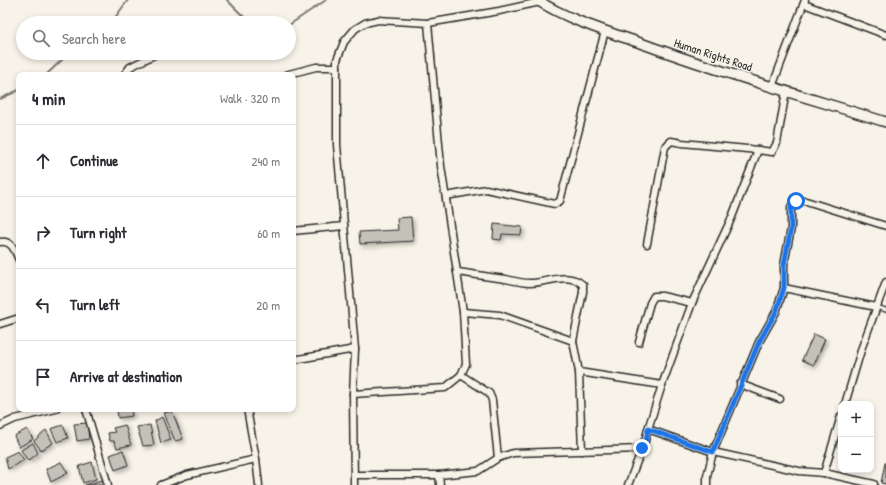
<!DOCTYPE html>
<meta charset="utf-8">
<style>
body{margin:0;font-family:"Patrick Hand",sans-serif;background:#f2f2f3;color:#2b2b33}
.controls{position:absolute;right:12px;bottom:12px;display:grid;overflow:hidden;border-radius:8px;box-shadow:0 2px 6px #0003}
.controls button{width:36px;height:36px;display:grid;place-items:center;padding:0;border:0;border-bottom:1px solid #e1e1e2;background:#fff;color:#2b2b33;font:20px sans-serif}
.stop{position:absolute;width:12px;height:12px;margin:-9px;border:3px solid #1a73e8;border-radius:50%;background:#fff}
.stop.end{background:#1a73e8;border-color:#fff;box-shadow:0 1px 4px #0008}
.list{margin:0;padding:0;list-style:none}
h2{display:flex;justify-content:space-between;align-items:center;height:52px;margin:0;padding:0 16px;font-size:17px}
h2 small{font-size:13px;font-weight:400;color:#7c7c81}
.list li{display:grid;grid-template-columns:26px 1fr auto;gap:12px;align-items:center;box-sizing:border-box;height:72px;padding:0 16px;border-top:1px solid #e1e1e2}
.list b{display:block;font-size:15px;white-space:nowrap}
.list em{font-size:13px;font-style:normal;color:#7c7c81}
.icon{flex:none;width:22px;height:22px;fill:none;stroke:currentColor;stroke-width:2;stroke-linecap:round;stroke-linejoin:round}
.map{position:relative;flex:none;width:886px;height:485px;overflow:hidden}
.search{position:absolute;background:#fff;box-shadow:0 2px 6px #0003;left:16px;top:16px;width:280px;height:44px;display:flex;align-items:center;gap:10px;box-sizing:border-box;padding:0 14px;border-radius:22px;color:#7c7c81;font-size:15px}
.panel{position:absolute;background:#fff;box-shadow:0 2px 6px #0003;left:16px;top:72px;width:280px;height:340px;border-radius:8px}
.map>svg:first-child{display:block}
</style>
<div class="map">
<svg width="886" height="485" viewBox="0 0 886 485">
<defs>
<filter id="shadow"><feDropShadow dx="2.5" dy="2.5" stdDeviation="2" flood-color="#0004"/></filter>
</defs>
<rect width="100%" height="100%" fill="#f7f3e8"/>
<filter id="ink" filterUnits="userSpaceOnUse"><feTurbulence type="fractalNoise" baseFrequency=".025" numOctaves="2"/><feDisplacementMap in="SourceGraphic" scale="8" xChannelSelector="R" yChannelSelector="G"/><feConvolveMatrix kernelMatrix="1 2 1 2 8 2 1 2 1" color-interpolation-filters="sRGB"/></filter>
<g filter="url(#ink)">
<g fill="none" stroke-linecap="round" stroke-linejoin="round">
<g stroke="#7a7874" stroke-width="2">
<polyline points="227,0 250,23"/>
<polyline points="111,23 128,0"/>
<polyline points="289,25 326,0"/>
<polyline points="46,75 65,57 73,53"/>
<polyline points="0,99 19,90"/>
</g>
</g>
<g fill="#c4c1b9" stroke="#2b2b2b" filter="url(#shadow)">
<polygon points="411,217 413,241 360,244 359,232 398,230 397,218"/>
<polygon points="494,224 522,227 521,235 502,234 501,240 493,239"/>
<polygon points="814,334 825,339 814,365 802,360"/>
<polygon points="121,409 131,409 132,416 118,418 117,410"/>
<polygon points="172,411 183,439 175,441 164,413"/>
<polygon points="162,417 171,440 161,443 155,421"/>
<polygon points="87,423 89,439 77,441 74,424"/>
<polygon points="63,425 68,438 57,442 51,429"/>
<polygon points="125,425 131,445 117,448 114,441 110,441 108,433 115,432 113,428"/>
<polygon points="150,425 154,445 143,446 137,427"/>
<polygon points="27,429 33,439 19,447 14,436"/>
<polygon points="46,430 53,443 41,450 34,441"/>
<polygon points="33,443 38,453 28,461 21,450"/>
<polygon points="123,450 128,465 115,470 110,455"/>
<polygon points="18,451 24,460 8,469 5,457"/>
<polygon points="61,462 68,473 51,482 46,469"/>
<polygon points="92,462 96,479 83,483 79,466"/>
<polygon points="885,463 886,463 886,484 881,483"/>
<polygon points="102,480 104,485 85,485"/>
</g>
<g fill="none" stroke-linecap="round" stroke-linejoin="round">
<g stroke="#2b2b2b" stroke-width="6">
<polyline id="lane" points="876,307 886,310"/>
</g>
<g stroke="#2b2b2b" stroke-width="9">
<g id="street">
<polyline points="804,4 886,35"/>
<polyline points="124,75 130,67 158,53"/>
<polyline points="285,75 316,67 337,67"/>
<polyline points="772,87 805,0"/>
<polyline points="446,196 486,189 555,204 560,201 605,31"/>
<polyline points="293,231 344,226"/>
<path d="M0 242C12 240 15 251 19 260"/>
<polyline points="647,244 665,147 671,141 682,143 758,150"/>
<path d="M457 272C473 274 489 277 506 279 514 281 522 283 530 283 548 283 568 271 583 285V292L573 341"/>
<polyline points="784,288 876,307"/>
<polyline points="463,312 500,315 573,341 579,372 582,451"/>
<polyline points="0,324 19,318"/>
<polyline points="639,342 650,303 654,296 662,296 692,303"/>
<polyline points="293,360 355,349"/>
<polyline points="579,372 662,385"/>
<polyline points="461,375 489,393 492,400 498,458"/>
<polyline points="740,384 780,399"/>
<polyline points="353,394 355,349 337,145 337,60 344,42 355,29 365,23 378,20 428,23 499,11 540,2"/>
<polyline points="845,404 862,347 886,282"/>
<polyline points="86,409 108,485"/>
<polyline points="247,409 256,459 259,485"/>
<polyline points="0,426 15,419 56,409"/>
<polyline points="648,429 713,452 799,471 824,473 874,484"/>
<polyline points="824,473 841,416"/>
<polyline points="354,475 439,475 478,471 498,458 513,453 642,449"/>
<polyline points="439,475 440,485"/>
<polyline points="161,485 187,475 256,459"/>
<polyline points="354,485 353,394 445,388 461,375 466,364 463,312 441,166 428,23"/>
<polyline points="628,485 645,441 648,429 662,385 692,303 732,217 758,150 772,152 777,143 786,91"/>
<polyline points="707,485 707,476 713,452 759,342 776,312 784,288 784,265 791,228 791,207 796,201 806,201 886,226"/>
</g>
</g>
<g stroke="#2b2b2b" stroke-width="12">
<path id="secondary" d="M537 0C570 21 609 32 646 45 725 74 806 97 886 122"/>
</g>
<use href="#lane" stroke="#f7f3e8" stroke-width="3"/>
<use href="#street" stroke="#f7f3e8" stroke-width="6"/>
<use href="#secondary" stroke="#f7f3e8" stroke-width="9"/>
</g>
</g>
<g fill="none" stroke-linecap="round" stroke-linejoin="round" filter="url(#ink)">
<polyline stroke="#1a73e8" stroke-width="5" points="642,448 646,441 648,429 713,452 759,342 776,312 784,288 784,265 791,228 791,207 796,201"/>
</g>
<g text-anchor="middle" stroke-width="3" stroke-linejoin="round" paint-order="stroke">
<g font-size="12" fill="#2b2b2b" stroke="#f7f3e8">
<text transform="translate(713 55) rotate(18)" y="4">Human Rights Road</text>
</g>
</g>
</svg>
<div class="controls">
<button>+</button>
<button>−</button>
</div>
<div class="stop" style="left:796px;top:201px"></div>
<div class="stop end" style="left:642px;top:448px"></div>
<div class="search"><svg class="icon" aria-label="search" viewBox="0 0 24 24"><circle cx="10" cy="10" r="6"/><path d="M15 15l6 6"/></svg>Search here</div>
<section class="panel">
<h2>4 min<small>Walk · 320 m</small></h2>
<ul class="list">
<li><svg class="icon" aria-label="ahead" viewBox="0 0 24 24"><path d="M12 20V5M6 11l6-6 6 6"/></svg><div><b>Continue</b></div><em>240 m</em></li>
<li><svg class="icon" aria-label="right" viewBox="0 0 24 24"><path d="M7 20v-9h11M14 6l5 5-5 5"/></svg><div><b>Turn right</b></div><em>60 m</em></li>
<li><svg class="icon" aria-label="left" viewBox="0 0 24 24"><path d="M17 20v-9H6M10 6l-5 5 5 5"/></svg><div><b>Turn left</b></div><em>20 m</em></li>
<li><svg class="icon" aria-label="arrive" viewBox="0 0 24 24"><path d="M6 21V4h12l-3 4 3 4H6"/></svg><div><b>Arrive at destination</b></div></li>
</ul>
</section>
</div>
